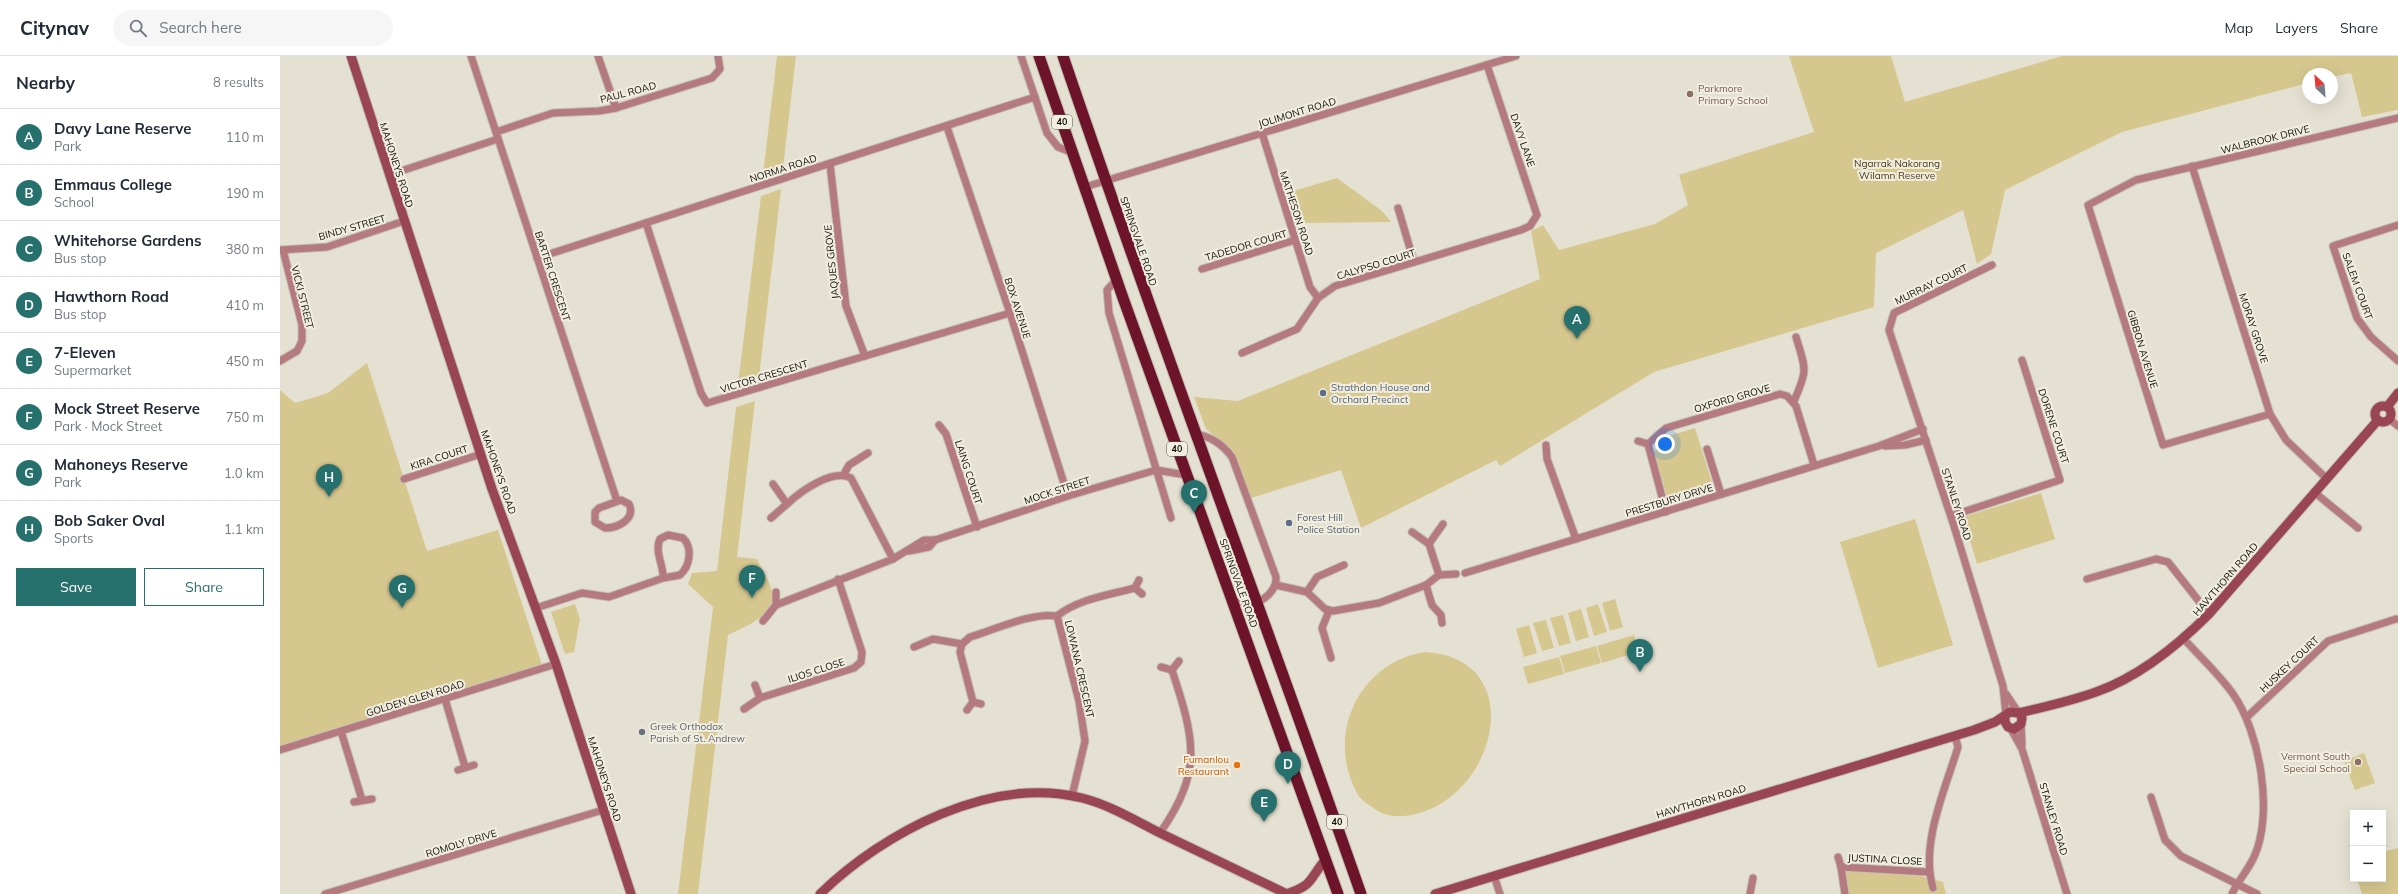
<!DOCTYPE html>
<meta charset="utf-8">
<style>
body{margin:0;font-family:Mulish,sans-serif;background:#f6f6f7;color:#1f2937}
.controls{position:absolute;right:12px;bottom:12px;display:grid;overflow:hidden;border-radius:0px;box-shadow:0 4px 16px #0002}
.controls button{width:36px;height:36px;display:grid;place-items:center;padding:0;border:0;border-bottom:1px solid #e0e1e3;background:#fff;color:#1f2937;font:20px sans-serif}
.compass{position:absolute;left:2022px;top:12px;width:36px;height:36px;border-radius:50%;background:#fff;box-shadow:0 4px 16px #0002;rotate:334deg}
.you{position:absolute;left:1385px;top:388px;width:14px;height:14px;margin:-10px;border:3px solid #fff;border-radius:50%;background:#1a73e8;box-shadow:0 0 0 6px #1a73e833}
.badge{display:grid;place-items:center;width:26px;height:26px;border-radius:50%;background:#26706d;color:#fff;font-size:13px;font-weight:700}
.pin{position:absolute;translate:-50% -33px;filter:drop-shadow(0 1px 2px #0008)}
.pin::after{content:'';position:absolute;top:21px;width:14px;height:12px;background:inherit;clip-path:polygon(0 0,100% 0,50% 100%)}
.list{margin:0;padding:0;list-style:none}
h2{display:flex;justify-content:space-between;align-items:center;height:52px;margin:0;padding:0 16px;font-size:17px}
h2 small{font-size:13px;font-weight:400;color:#747a83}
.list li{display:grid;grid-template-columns:26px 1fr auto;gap:12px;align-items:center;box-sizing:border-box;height:56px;padding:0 16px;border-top:1px solid #e0e1e3}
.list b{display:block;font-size:15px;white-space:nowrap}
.list p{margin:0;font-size:13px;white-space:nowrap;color:#747a83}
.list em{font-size:13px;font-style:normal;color:#747a83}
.actions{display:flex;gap:8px;padding:12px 16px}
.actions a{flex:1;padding:9px 0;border:1px solid #26706d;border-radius:0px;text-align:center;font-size:14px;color:#26706d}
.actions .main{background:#26706d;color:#fff}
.icon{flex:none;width:22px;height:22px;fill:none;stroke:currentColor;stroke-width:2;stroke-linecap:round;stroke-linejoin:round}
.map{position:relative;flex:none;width:2118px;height:838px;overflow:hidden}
header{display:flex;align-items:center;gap:24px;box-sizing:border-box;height:56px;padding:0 20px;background:#fff;border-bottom:1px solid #e0e1e3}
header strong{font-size:19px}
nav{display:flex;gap:22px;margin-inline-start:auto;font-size:14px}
.search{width:280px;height:36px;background:#f6f6f7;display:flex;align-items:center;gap:10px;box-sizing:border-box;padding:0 14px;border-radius:22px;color:#747a83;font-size:15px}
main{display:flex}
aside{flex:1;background:#fff}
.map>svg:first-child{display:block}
</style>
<header>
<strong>Citynav</strong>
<div class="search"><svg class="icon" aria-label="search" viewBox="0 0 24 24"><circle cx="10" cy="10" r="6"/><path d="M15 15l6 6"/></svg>Search here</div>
<nav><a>Map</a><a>Layers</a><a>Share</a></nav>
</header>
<main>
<aside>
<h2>Nearby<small>8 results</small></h2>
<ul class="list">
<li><span class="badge">A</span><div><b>Davy Lane Reserve</b><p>Park</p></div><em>110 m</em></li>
<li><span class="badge">B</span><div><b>Emmaus College</b><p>School</p></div><em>190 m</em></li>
<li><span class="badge">C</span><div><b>Whitehorse Gardens</b><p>Bus stop</p></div><em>380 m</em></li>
<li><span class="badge">D</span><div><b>Hawthorn Road</b><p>Bus stop</p></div><em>410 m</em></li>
<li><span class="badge">E</span><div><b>7-Eleven</b><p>Supermarket</p></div><em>450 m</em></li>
<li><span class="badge">F</span><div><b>Mock Street Reserve</b><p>Park · Mock Street</p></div><em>750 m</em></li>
<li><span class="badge">G</span><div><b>Mahoneys Reserve</b><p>Park</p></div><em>1.0 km</em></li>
<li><span class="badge">H</span><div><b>Bob Saker Oval</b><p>Sports</p></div><em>1.1 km</em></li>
</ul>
<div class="actions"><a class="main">Save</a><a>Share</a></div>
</aside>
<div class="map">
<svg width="2118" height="838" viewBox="0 0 2118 838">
<rect width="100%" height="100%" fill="#e5e1d2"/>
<g fill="#d6c78f">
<polygon points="497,0 516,0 503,112 483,119"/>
<polygon points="1509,0 1611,0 1625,46 1782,0 2118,0 2118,54 2082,61 2071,17 2052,21 2052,18 2028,18 2028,27 1842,76 1725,134 1711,198 1697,208 1683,154 1596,197 1594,251 1374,316 1220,410 1216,404 1081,472 1061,414 971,442 947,390 926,373 914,341 958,345 1260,223 1251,175 1263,169 1279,194 1375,168 1408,149 1399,119 1534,76"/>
<polygon points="1057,122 1102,155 1111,166 1019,167 1010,136"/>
<polygon points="501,133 479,321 458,329 481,140"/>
<polygon points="87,307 147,495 218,474 262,609 0,690 0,334 15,347 48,337"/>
<path d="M475 345 457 501 477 503C481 513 491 526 492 537 496 560 464 571 448 579L418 838H398L433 551 408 528 412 517 437 515 456 351Z"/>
<polygon points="1415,372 1433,430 1388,444 1374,396 1382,382"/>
<polygon points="1761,437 1775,483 1697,508 1683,461"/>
<polygon points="1635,463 1673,589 1598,612 1560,486"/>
<polygon points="1335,543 1343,571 1330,575 1322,547"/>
<polygon points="295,548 300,563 294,596 285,598 271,556"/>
<polygon points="1318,548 1327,576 1314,580 1306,552"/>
<polygon points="1301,553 1309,581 1296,585 1288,557"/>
<polygon points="1283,559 1291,587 1279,590 1270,562"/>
<polygon points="1266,564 1274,592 1262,595 1253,567"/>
<polygon points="1249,569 1257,597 1244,601 1236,573"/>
<polygon points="1354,579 1358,596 1322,607 1317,590"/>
<polygon points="1316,590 1321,607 1285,617 1280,600"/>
<path d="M1145 596C1249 602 1218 738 1136 758 1122 761 1110 762 1098 755 1091 750 1082 746 1077 737 1045 679 1079 606 1145 596Z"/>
<polygon points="1279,601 1284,618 1248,628 1243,611"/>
<polygon points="2084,697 2095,727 2075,734 2064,705"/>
<polygon points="2118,792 2118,838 2082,838 2077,823 2103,823 2103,796"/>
<polygon points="1565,814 1640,820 1663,826 1666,838 1569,838"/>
</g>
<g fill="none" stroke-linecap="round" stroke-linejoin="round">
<g stroke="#c3bfb2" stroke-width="9">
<g id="minor">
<polyline points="191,0 337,445"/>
<polyline points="318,0 336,52"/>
<polyline points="741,0 767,77 778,91 793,97"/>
<polyline points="667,71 730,257 788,440"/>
<polyline points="216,76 273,57 319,55 336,52 432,22 440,13 438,0"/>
<polyline points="982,77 1030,231 1038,242"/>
<polyline points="550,108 566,250 585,300"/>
<polyline points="1912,110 1990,358 2006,384 2046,422"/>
<polyline points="109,119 218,83"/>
<polyline points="805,131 1236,0"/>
<polyline points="1118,152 1134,206"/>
<polyline points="366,167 421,337 427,347 730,257"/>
<polyline points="2118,169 2053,190 2077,262 2091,281 2118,305"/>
<polyline points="0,194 47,191 124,165"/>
<polyline points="257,202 755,41"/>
<polyline points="1712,209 1614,257 1609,274 1673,467 1723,630 1726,659"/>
<polyline points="922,213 1015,184"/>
<polyline points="836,224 827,234 829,257 891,462"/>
<polyline points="962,297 1017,273 1038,242 1055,230 1241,174 1250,170 1257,159 1207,9"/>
<polyline points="0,305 17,295 22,285 22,269 3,194"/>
<path d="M1514 345C1528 313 1526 314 1516 281"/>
<polyline points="1990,358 1883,389 1808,149 1856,124 2118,62"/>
<polyline points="2109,363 2118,370"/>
<polyline points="659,369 666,378 697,471"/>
<path d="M915 378C930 380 943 389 952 401L996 521C997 534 984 546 971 547 965 548 958 545 952 544"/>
<polyline points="1358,385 1368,388 1386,372 1500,338 1507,340 1516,350 1534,409"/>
<polyline points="1368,388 1386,456"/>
<polyline points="1266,389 1267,403 1296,483"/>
<polyline points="1605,390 1625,389 1646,384"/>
<polyline points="1427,393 1441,438"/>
<polyline points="564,418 569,409 588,397"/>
<polyline points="124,423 201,398"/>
<polyline points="2034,436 2078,472"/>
<path d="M341 444 349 448C356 463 338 472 325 472L315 466V456L319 452Z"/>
<path d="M507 448C521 435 553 412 571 422L613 503"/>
<polyline points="1671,460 1780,424 1742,304"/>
<polyline points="491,462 507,448 493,428"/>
<polyline points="1132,476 1149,488"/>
<polyline points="629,495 649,491 655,484"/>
<polyline points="1185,517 1599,390 1643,373"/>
<polyline points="1159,519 1149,488 1163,468"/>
<polyline points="1807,523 1876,503 1888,506 1929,558"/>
<polyline points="859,524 855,532 862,538"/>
<polyline points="996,529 1027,536 1045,553 1053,555 1099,547 1146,529 1159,519 1176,518"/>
<polyline points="1146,529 1152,549 1161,559 1162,567"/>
<polyline points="1027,536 1037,521 1064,509"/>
<polyline points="496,549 613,503 644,484 655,484 788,440 876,414 906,419"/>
<path d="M256 552 302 537 329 541 383 522 400 519C410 510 413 492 403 482L388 479 380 483C374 496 384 509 383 522"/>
<polyline points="1049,555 1042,572 1051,602"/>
<polyline points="777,560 799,645 805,685 792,740"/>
<polyline points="483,565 496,549 496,536"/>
<path d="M1904 583C1920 601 1939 618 1953 638 1980 676 1994 758 1974 801 1968 814 1958 825 1952 838"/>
<polyline points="682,588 680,596 693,646"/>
<path d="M634 591 653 583 682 588 690 581C714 574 752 556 777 560 798 543 829 539 855 532"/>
<polyline points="881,611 892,614 899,605"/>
<polyline points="1726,638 1738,656"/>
<polyline points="480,642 574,612 581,606 582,596 558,523"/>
<polyline points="165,643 185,711"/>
<polyline points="464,653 480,642 475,629"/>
<polyline points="687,654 693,646 701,648"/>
<polyline points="1967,661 2048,585 2116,563"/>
<polyline points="1741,669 1742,689"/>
<polyline points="1731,673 1742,693 1787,838"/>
<polyline points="61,675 82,744"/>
<polyline points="0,694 276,608"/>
<polyline points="178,714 194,709"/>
<polyline points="1871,741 1885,784 1901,800 1977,838"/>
<polyline points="74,746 92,743"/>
<path d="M880 777C924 714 914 682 892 614"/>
<polyline points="1558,801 1561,811"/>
<polyline points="1214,820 1220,838"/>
<path d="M1653 832C1640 788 1665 734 1678 691L1675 680"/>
<polyline points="45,838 323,754"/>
<polyline points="1470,838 1473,822"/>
<polyline points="1565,838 1561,811 1648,816"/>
</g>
</g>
<g stroke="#c3bfb2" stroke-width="11">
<g id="secondary">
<polyline points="71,0 212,433 276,608 351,838"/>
<circle cx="2103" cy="358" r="8"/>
<polyline points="2107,351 2118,337"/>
<path d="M1739 657C1765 651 1791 645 1816 636 1859 621 1897 590 1929 558L2098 364"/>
<path d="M540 838C604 776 711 719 802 742 830 749 856 765 882 778 923 798 965 818 1007 838"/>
<path d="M1006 838C1035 829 1029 822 1046 803"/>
<polyline points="1155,838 1694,674 1715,666 1730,656 1739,657 1742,662 1741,668 1734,673 1728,671 1725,666 1725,660"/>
</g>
</g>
<g stroke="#c3bfb2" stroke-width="13">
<g id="trunk">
<polyline points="759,0 843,242 1058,838"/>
<path d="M783 0C878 281 983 558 1081 838"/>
</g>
</g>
<use href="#minor" stroke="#b57980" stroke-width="7"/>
<use href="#secondary" stroke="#994553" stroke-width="9"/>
<use href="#trunk" stroke="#6d142b" stroke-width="11"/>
</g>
<g fill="#8d6e63" stroke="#f2eedf" stroke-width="1.5">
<circle cx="1410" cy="38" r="4"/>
<circle cx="2078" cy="706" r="4"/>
</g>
<g fill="#5c6f8a" stroke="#f2eedf" stroke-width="1.5">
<circle cx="1043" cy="337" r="4"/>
<circle cx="1009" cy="467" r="4"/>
</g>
<circle fill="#6b7280" stroke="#f2eedf" stroke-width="1.5" cx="362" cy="676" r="4"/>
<circle fill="#e8710a" stroke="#f2eedf" stroke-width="1.5" cx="957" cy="709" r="4"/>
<g text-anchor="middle" stroke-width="4" stroke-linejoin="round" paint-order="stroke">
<g fill="#f2eedf" stroke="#54524a" stroke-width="1">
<rect x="772" y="59" width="20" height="14" rx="3"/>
<rect x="887" y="386" width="20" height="14" rx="3"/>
<rect x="1047" y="759" width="20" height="14" rx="3"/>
</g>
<g font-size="9" font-weight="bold" fill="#100f0a">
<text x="782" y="69">40</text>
<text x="897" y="396">40</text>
<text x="1057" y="769">40</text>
</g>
<g font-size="10" fill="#785e54" stroke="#f2eedf" text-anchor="start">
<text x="1418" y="36">Parkmore<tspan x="1418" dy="12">Primary School</tspan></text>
<text x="2070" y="704" text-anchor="end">Vermont South<tspan x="2070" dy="12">Special School</tspan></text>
</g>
<g font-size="10" fill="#100f0a" stroke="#f2eedf">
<text transform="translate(348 36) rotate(-15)" y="4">PAUL ROAD</text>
<text transform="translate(1017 56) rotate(-17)" y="4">JOLIMONT ROAD</text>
<text transform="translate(1985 83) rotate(-14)" y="4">WALBROOK DRIVE</text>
<text transform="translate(1243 84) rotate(71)" y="4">DAVY LANE</text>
<text transform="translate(117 109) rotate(72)" y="4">MAHONEYS ROAD</text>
<text transform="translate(503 112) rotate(-18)" y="4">NORMA ROAD</text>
<text transform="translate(1017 157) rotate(72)" y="4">MATHESON ROAD</text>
<text transform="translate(72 171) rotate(-16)" y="4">BINDY STREET</text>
<text transform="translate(859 185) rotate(71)" y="4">SPRINGVALE ROAD</text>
<text transform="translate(966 189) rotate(-17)" y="4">TADEDOR COURT</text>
<text transform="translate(551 206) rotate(-96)" y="4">JAQUES GROVE</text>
<text transform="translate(1096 208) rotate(-17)" y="4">CALYPSO COURT</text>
<text transform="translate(273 220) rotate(72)" y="4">BARTER CRESCENT</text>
<text transform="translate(1651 228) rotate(-26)" y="4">MURRAY COURT</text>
<text transform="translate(2078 230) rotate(70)" y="4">SALEM COURT</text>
<text transform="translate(23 241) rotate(76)" y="4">VICKI STREET</text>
<text transform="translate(738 252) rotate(72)" y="4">BOX AVENUE</text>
<text transform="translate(1974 272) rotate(72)" y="4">MORAY GROVE</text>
<text transform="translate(1863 293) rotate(73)" y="4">GIBBON AVENUE</text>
<text transform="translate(484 320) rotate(-17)" y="4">VICTOR CRESCENT</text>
<text transform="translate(1452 342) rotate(-16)" y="4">OXFORD GROVE</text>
<text transform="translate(1774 370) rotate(72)" y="4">DORENE COURT</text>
<text transform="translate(159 401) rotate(-18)" y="4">KIRA COURT</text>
<text transform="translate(219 416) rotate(71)" y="4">MAHONEYS ROAD</text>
<text transform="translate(689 416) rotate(72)" y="4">LAING COURT</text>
<text transform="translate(777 434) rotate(-18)" y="4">MOCK STREET</text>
<text transform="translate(1389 444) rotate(-17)" y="4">PRESTBURY DRIVE</text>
<text transform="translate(1677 448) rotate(72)" y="4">STANLEY ROAD</text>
<text transform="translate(1945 523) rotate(-49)" y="4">HAWTHORN ROAD</text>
<text transform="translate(959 527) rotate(70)" y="4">SPRINGVALE ROAD</text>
<text transform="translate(2009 608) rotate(-43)" y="4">HUSKEY COURT</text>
<text transform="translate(800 613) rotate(77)" y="4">LOWANA CRESCENT</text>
<text transform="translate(536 614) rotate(-18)" y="4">ILIOS CLOSE</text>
<text transform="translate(135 642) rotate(-17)" y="4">GOLDEN GLEN ROAD</text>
<text transform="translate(325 723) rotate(72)" y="4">MAHONEYS ROAD</text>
<text transform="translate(1421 745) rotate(-17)" y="4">HAWTHORN ROAD</text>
<text transform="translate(1774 763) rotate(73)" y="4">STANLEY ROAD</text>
<text transform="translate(181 787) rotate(-17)" y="4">ROMOLY DRIVE</text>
<text transform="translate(1605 803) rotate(3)" y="4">JUSTINA CLOSE</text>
</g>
<g font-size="10" fill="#443a15" stroke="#f2eedf">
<text x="1617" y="111">Ngarrak Nakorang<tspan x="1617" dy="12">Wilamn Reserve</tspan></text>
</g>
<g font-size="10" fill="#4e5e75" stroke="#f2eedf" text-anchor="start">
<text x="1051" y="335">Strathdon House and<tspan x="1051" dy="12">Orchard Precinct</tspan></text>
<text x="1017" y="465">Forest Hill<tspan x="1017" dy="12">Police Station</tspan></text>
</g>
<g font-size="10" fill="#5b616d" stroke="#f2eedf" text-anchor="start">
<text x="370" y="674">Greek Orthodox<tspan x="370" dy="12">Parish of St. Andrew</tspan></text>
</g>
<g font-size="10" fill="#c56008" stroke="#f2eedf" text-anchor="end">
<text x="949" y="707">Fumanlou<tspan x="949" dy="12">Restaurant</tspan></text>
</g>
</g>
</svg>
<div class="controls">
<button>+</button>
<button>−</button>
</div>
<svg class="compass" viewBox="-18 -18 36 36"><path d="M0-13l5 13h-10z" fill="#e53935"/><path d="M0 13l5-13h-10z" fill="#747a83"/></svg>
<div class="you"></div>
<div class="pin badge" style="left:1297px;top:283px">A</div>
<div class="pin badge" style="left:1360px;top:616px">B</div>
<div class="pin badge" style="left:914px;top:457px">C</div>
<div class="pin badge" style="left:1008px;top:728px">D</div>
<div class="pin badge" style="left:984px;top:766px">E</div>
<div class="pin badge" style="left:472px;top:542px">F</div>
<div class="pin badge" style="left:122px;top:552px">G</div>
<div class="pin badge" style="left:49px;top:441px">H</div>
</div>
</main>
